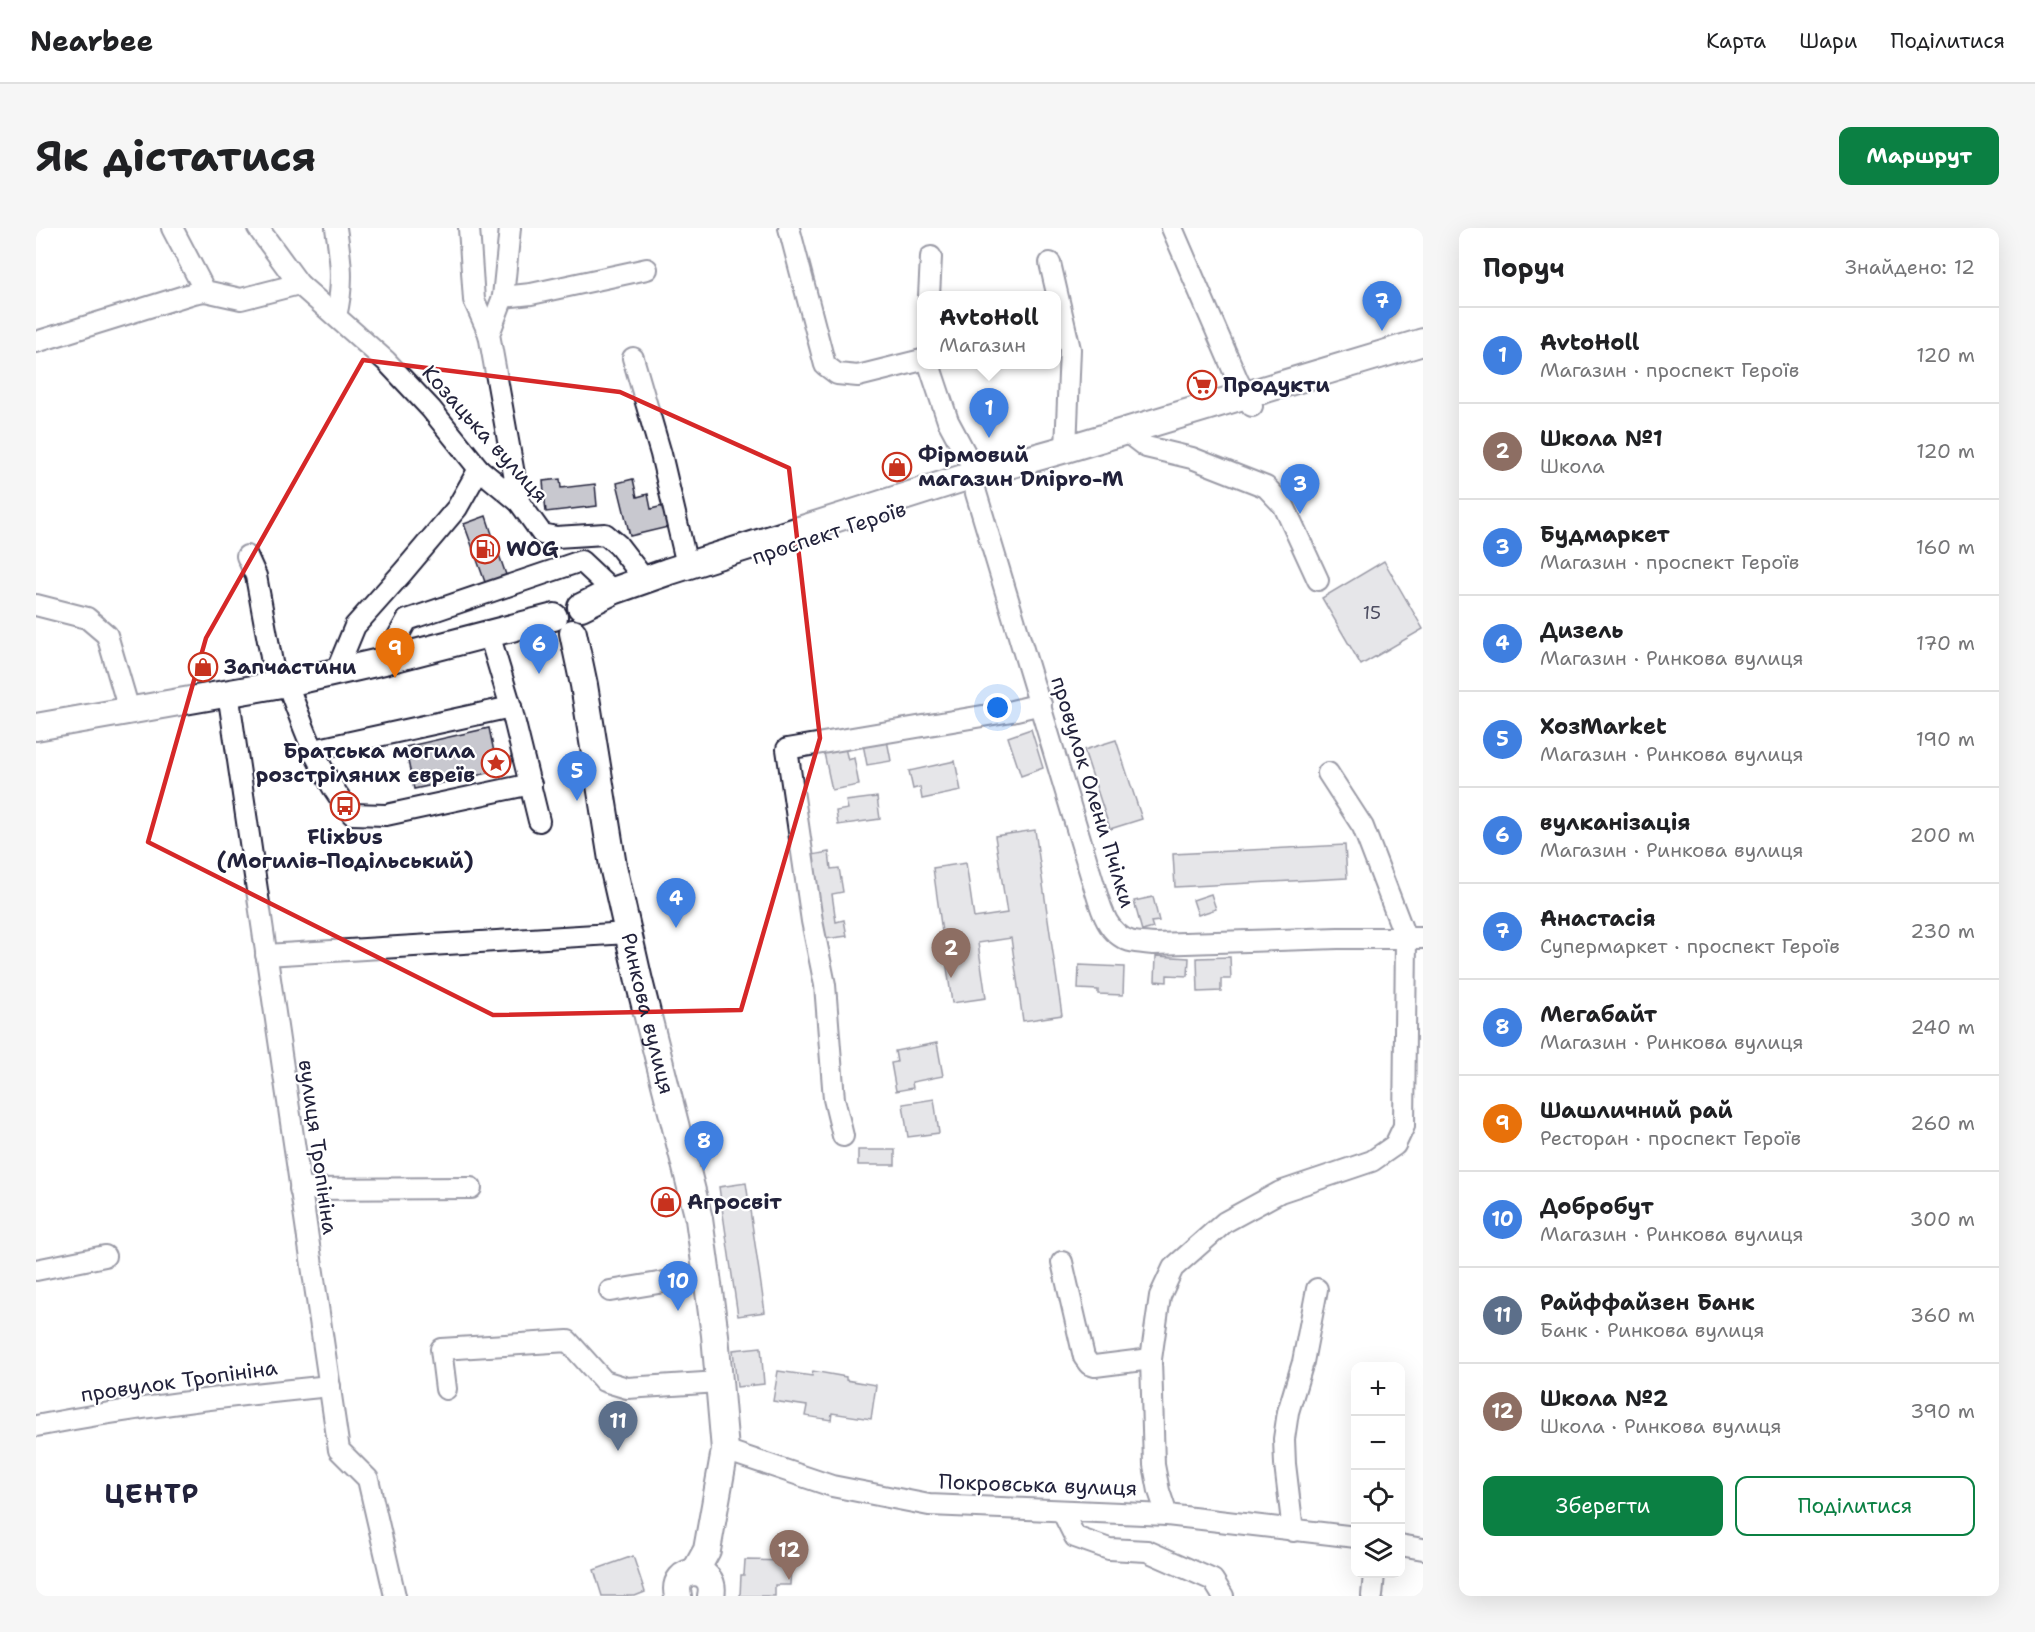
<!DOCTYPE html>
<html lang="uk">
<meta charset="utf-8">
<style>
body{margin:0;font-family:"Shantell Sans",sans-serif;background:#f6f6f6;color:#202124}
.controls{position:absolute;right:18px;bottom:18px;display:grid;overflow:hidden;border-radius:12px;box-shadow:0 6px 24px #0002}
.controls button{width:54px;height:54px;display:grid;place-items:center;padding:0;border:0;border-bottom:2px solid #e0e0e0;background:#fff;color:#202124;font:30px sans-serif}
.you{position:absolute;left:962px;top:480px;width:21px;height:21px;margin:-15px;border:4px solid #fff;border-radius:50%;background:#1a73e8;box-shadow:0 0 0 9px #1a73e833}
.badge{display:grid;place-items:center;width:39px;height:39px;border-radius:50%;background:#0b8043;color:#fff;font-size:20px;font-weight:700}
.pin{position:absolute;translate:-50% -50px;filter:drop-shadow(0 2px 3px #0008)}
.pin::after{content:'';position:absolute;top:32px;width:21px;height:18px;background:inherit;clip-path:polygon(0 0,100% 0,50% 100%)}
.popup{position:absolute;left:881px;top:63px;width:144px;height:78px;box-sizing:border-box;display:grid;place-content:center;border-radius:12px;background:#fff;filter:drop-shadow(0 2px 4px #0005);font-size:20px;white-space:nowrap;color:#757577}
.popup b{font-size:22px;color:#202124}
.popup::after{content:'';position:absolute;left:50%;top:100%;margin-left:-12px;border:12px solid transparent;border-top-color:#fff}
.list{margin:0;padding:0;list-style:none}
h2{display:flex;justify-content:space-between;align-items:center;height:78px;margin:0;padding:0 24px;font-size:26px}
h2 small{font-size:20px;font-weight:400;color:#757577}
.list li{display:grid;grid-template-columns:39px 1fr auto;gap:18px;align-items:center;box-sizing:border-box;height:96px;padding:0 24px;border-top:2px solid #e0e0e0}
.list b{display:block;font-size:22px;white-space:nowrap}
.list p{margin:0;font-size:20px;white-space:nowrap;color:#757577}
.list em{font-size:20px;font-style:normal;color:#757577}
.actions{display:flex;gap:12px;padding:18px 24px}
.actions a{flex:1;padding:14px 0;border:2px solid #0b8043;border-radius:12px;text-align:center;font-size:21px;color:#0b8043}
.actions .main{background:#0b8043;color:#fff}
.icon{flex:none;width:33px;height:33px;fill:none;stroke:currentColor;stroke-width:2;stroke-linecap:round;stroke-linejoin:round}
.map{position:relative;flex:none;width:1387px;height:1368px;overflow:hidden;border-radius:12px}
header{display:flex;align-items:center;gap:36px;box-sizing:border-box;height:84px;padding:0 30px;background:#fff;border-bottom:2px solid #e0e0e0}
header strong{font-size:28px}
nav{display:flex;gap:33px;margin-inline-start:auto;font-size:21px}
.intro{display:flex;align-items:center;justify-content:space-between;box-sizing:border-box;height:144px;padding:0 36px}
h1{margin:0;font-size:42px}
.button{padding:15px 27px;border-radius:12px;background:#0b8043;color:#fff;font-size:21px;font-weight:700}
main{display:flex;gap:36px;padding:0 36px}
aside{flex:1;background:#fff;border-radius:12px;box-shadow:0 6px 24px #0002}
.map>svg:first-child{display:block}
</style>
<header>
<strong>Nearbee</strong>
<nav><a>Карта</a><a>Шари</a><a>Поділитися</a></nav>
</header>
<div class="intro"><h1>Як дістатися</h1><a class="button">Маршрут</a></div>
<main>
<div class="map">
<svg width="1387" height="1368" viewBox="0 0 1387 1368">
<rect width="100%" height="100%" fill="#fff"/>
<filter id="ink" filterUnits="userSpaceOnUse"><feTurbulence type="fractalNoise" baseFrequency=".0167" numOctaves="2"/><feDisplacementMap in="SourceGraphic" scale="12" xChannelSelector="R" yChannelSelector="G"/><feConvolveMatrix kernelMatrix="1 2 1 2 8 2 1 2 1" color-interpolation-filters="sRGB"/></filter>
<g filter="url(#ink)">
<g fill="#c8c8cf" stroke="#22223b" stroke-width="1.5">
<polygon points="524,251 525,260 559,256 561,278 510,284 507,253"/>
<polygon points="597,251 601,269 612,266 615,281 627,278 632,299 594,308 581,255"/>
<polygon points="450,288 461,321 440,329 428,296"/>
<polygon points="461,321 475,361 454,368 440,329"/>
<polygon points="1348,333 1387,401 1325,437 1286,370"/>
<polygon points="453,500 462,543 378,561 369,519"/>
<polygon points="995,501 1007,540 985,548 972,509"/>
<polygon points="851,512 855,533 831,537 827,516"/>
<polygon points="1080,512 1106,591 1074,601 1048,522"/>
<polygon points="809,520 812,532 818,530 823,557 796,562 788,525"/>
<polygon points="919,533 925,563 886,571 884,559 877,561 873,543"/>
<polygon points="841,569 844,591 802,597 800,583 812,581 810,573"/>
<polygon points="999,602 1026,787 987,793 975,710 942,715 950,770 916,775 897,640 930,635 938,690 971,685 959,608"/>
<polygon points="1309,617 1311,650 1139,659 1137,626"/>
<polygon points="793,624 795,641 803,640 807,664 796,666 800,694 808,692 811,708 789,711 776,627"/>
<polygon points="1175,666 1180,681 1162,687 1157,672"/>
<polygon points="1117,669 1123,693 1115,694 1117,700 1106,703 1098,673"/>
<polygon points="1120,728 1153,730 1152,748 1131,747 1131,754 1119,753"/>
<polygon points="1194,729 1195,751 1185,751 1185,763 1162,764 1161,730"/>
<polygon points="1043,737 1088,739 1087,767 1062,766 1062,762 1042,761"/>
<polygon points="901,815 907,848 876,854 877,860 860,863 855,835 861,834 859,823"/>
<polygon points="898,871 903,905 872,909 867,876"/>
<rect x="822" y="922" width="37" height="15"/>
<polygon points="710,955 729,1084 702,1088 683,959"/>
<polygon points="725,1119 728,1156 701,1159 697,1122"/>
<polygon points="742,1143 776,1148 777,1143 810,1149 810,1152 840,1157 835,1191 796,1185 795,1192 769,1188 771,1178 737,1173"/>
<polygon points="597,1328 609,1364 599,1368 566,1368 558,1342"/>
<polygon points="709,1332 755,1333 754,1357 739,1357 739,1368 704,1368 705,1347 708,1347"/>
</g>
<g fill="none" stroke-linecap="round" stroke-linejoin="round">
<g stroke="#22223b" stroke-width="24">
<g id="minor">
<polyline points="136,0 169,63 205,71 263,56"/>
<polyline points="222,0 263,56 350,133 395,181 443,241 483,274 506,306 520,309 569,306 582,317 609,352"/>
<polyline points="433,0 438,72 453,106"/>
<polyline points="474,0 467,69 453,106 483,274"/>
<polyline points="753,0 789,137 801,146 822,148 886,132"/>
<polyline points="1136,0 1202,153 1216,178"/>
<polyline points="1014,35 1034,121 1030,221"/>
<polyline points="893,68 895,29"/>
<polyline points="467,69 495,66 611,41"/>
<path d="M300 88C308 56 305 33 300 0"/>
<polyline points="0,114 158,65 169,63"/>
<polyline points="597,130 625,226 651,337"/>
<path d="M893 136 912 193 935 236 940 265 1057 654C1064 676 1069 705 1094 713 1101 715 1110 715 1118 716L1302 710H1387"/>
<polyline points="1089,203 1110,219 1156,230 1230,259 1248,278 1282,352"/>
<polyline points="211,328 220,348 240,456"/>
<polyline points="0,377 51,390 71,407 93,482"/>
<polyline points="453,406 475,479 503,593"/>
<polyline points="348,433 371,392 545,333 577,363"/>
<polyline points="300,444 319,398 367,344 421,280 443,241"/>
<path d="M251 455C268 501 284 548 316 586L350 587 495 556"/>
<polyline points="192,464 303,1222 332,1251 359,1368"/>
<polyline points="278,522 475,479"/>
<polyline points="230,727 592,705"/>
<polyline points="807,908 798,871 789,757 776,693 751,521 976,483 1005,476"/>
<polyline points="264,961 435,960"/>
<polyline points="1026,1034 1048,1129 1053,1136 1059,1138 1115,1131"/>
<polyline points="0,1042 69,1028"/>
<polyline points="574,1063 671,1047"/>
<polyline points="410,1161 405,1121 532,1113 568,1153 591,1160 683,1154"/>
<path d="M0 1198C97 1179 195 1168 294 1158"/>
<polyline points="689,1222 796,1258 893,1277 1131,1287 1320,1309"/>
<polyline points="1026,1283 1039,1309 1073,1321 1111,1323 1177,1352 1187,1368"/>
<polyline points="1131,1287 1123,1263 1118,1237 1115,1131 1124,1068 1137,1040 1189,994 1244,964 1336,933 1359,917 1368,898 1370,711 1327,599 1292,545"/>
<polyline points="1257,1303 1249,1236 1248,1211 1252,1184 1267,1134 1281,1061"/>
<polyline points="1364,1317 1387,1321"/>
<polyline points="1336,1368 1338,1346"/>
</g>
</g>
<g stroke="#22223b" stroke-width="30">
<g id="major">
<polyline points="545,379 577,363 631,344 937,247 1030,221 1387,114"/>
<path id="s1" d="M537 405 548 457 577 638 603 753 663 991 679 1107 689 1222 671 1322 659 1344"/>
<polyline points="0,499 251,455 348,433 518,389"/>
<path d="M642 1368C634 1337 682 1336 675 1368"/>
</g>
</g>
<use href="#minor" stroke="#fff" stroke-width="20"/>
<use href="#major" stroke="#fff" stroke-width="26"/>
</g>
</g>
<path d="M0 0H1387V1368H0ZM327 132 584 164 753 240 784 510 705 782 457 787 112 614 170 410Z" fill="#fff" fill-opacity=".55" fill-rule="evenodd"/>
<path fill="none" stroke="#d62828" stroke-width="4.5" stroke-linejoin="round" d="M327 132 584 164 753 240 784 510 705 782 457 787 112 614 170 410Z"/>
<defs>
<g id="supermarket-ring" transform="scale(1.5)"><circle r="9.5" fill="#fff" stroke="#c8321e" stroke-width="1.5"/><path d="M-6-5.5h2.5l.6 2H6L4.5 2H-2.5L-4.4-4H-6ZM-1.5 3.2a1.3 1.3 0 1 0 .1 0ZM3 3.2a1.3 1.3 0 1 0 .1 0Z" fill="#c8321e"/></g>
<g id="shop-ring" transform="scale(1.5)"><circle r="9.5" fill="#fff" stroke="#c8321e" stroke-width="1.5"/><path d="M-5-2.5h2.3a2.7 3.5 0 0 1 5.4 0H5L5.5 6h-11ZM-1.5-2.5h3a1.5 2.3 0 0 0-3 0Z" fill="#c8321e"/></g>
<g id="fuel-ring" transform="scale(1.5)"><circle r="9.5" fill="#fff" stroke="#c8321e" stroke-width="1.5"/><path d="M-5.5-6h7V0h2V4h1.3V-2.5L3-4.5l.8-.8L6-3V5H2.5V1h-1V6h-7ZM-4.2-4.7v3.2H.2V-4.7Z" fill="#c8321e"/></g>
<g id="sight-ring" transform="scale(1.5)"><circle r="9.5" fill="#fff" stroke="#c8321e" stroke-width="1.5"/><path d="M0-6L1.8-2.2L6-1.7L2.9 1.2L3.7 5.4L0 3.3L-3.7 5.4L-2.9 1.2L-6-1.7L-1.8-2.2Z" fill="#c8321e"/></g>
<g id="bus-ring" transform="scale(1.5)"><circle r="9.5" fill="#fff" stroke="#c8321e" stroke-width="1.5"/><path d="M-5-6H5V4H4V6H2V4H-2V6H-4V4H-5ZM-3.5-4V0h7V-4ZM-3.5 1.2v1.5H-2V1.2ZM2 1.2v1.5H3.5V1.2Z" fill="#c8321e"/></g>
</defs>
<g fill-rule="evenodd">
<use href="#supermarket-ring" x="1166" y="157"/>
<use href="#shop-ring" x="861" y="239"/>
<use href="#fuel-ring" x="449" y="321"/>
<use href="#shop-ring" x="167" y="439"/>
<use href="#sight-ring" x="460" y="535"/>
<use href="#bus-ring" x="309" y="578"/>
<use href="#shop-ring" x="630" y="974"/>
</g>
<g text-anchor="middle" stroke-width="4.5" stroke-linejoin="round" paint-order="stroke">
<g font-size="18" fill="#4c4c60">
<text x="1336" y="391">15</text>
</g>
<g font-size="21" font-weight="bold" fill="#22223b" stroke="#fff" text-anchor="start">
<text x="1187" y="164">Продукти</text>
<text x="882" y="234">Фірмовий<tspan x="882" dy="24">магазин Dnipro-M</tspan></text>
<text x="470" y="328">WOG</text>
<text x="188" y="446">Запчастини</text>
<text x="439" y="530" text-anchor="end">Братська могила<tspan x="439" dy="24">розстріляних євреїв</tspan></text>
<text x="309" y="616" text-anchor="middle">Flixbus<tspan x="309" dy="24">(Могилів-Подільський)</tspan></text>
<text x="651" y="981">Агросвіт</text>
</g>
<g font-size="21" fill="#22223b" stroke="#fff">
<text transform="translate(449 206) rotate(48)" y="7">Козацька вулиця</text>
<text transform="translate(793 305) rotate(-18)" y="7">проспект Героїв</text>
<text transform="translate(1057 564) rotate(73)" y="7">провулок Олени Пчілки</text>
<text dy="7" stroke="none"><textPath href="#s1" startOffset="388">Ринкова вулиця</textPath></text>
<text transform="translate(282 919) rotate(82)" y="7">вулиця Тропініна</text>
<text transform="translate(143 1153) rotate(-8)" y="7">провулок Тропініна</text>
<text transform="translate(1002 1257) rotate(2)" y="7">Покровська вулиця</text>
</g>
<g font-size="27" font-weight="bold" letter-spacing="1.5" fill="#22223b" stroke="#fff">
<text x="116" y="1275">ЦЕНТР</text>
</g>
</g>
</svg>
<div class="controls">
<button>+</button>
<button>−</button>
<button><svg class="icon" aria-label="locate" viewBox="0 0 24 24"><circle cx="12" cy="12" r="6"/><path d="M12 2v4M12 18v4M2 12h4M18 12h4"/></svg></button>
<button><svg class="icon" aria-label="layers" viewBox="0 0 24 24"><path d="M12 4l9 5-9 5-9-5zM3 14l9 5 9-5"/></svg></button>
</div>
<div class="you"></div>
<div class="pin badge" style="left:953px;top:210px;background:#3f7fe0">1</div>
<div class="popup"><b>AvtoHoll</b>Магазин</div>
<div class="pin badge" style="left:915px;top:750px;background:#8d6e63">2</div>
<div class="pin badge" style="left:1264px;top:286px;background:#3f7fe0">3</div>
<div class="pin badge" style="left:640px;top:700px;background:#3f7fe0">4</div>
<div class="pin badge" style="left:541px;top:573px;background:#3f7fe0">5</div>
<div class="pin badge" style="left:503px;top:446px;background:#3f7fe0">6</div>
<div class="pin badge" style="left:1346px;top:103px;background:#3f7fe0">7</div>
<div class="pin badge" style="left:668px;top:943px;background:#3f7fe0">8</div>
<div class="pin badge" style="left:359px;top:450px;background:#e8710a">9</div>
<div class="pin badge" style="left:642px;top:1083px;background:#3f7fe0">10</div>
<div class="pin badge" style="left:582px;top:1223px;background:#5c6f8a">11</div>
<div class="pin badge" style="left:753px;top:1352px;background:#8d6e63">12</div>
</div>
<aside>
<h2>Поруч<small>Знайдено: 12</small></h2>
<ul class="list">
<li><span class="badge" style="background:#3f7fe0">1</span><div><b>AvtoHoll</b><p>Магазин · проспект Героїв</p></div><em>120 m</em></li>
<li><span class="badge" style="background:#8d6e63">2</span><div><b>Школа №1</b><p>Школа</p></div><em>120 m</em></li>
<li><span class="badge" style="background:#3f7fe0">3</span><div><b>Будмаркет</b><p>Магазин · проспект Героїв</p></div><em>160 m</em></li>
<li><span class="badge" style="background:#3f7fe0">4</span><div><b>Дизель</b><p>Магазин · Ринкова вулиця</p></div><em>170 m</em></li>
<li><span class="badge" style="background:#3f7fe0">5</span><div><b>ХозMarket</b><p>Магазин · Ринкова вулиця</p></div><em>190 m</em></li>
<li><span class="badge" style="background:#3f7fe0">6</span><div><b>вулканізація</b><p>Магазин · Ринкова вулиця</p></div><em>200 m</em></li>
<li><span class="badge" style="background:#3f7fe0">7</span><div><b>Анастасія</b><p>Супермаркет · проспект Героїв</p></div><em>230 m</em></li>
<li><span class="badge" style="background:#3f7fe0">8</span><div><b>Мегабайт</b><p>Магазин · Ринкова вулиця</p></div><em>240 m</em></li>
<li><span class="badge" style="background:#e8710a">9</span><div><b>Шашличний рай</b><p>Ресторан · проспект Героїв</p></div><em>260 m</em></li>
<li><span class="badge" style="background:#3f7fe0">10</span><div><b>Добробут</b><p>Магазин · Ринкова вулиця</p></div><em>300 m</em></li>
<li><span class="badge" style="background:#5c6f8a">11</span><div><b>Райффайзен Банк</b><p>Банк · Ринкова вулиця</p></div><em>360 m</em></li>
<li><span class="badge" style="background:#8d6e63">12</span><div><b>Школа №2</b><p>Школа · Ринкова вулиця</p></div><em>390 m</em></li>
</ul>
<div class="actions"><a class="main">Зберегти</a><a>Поділитися</a></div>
</aside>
</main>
